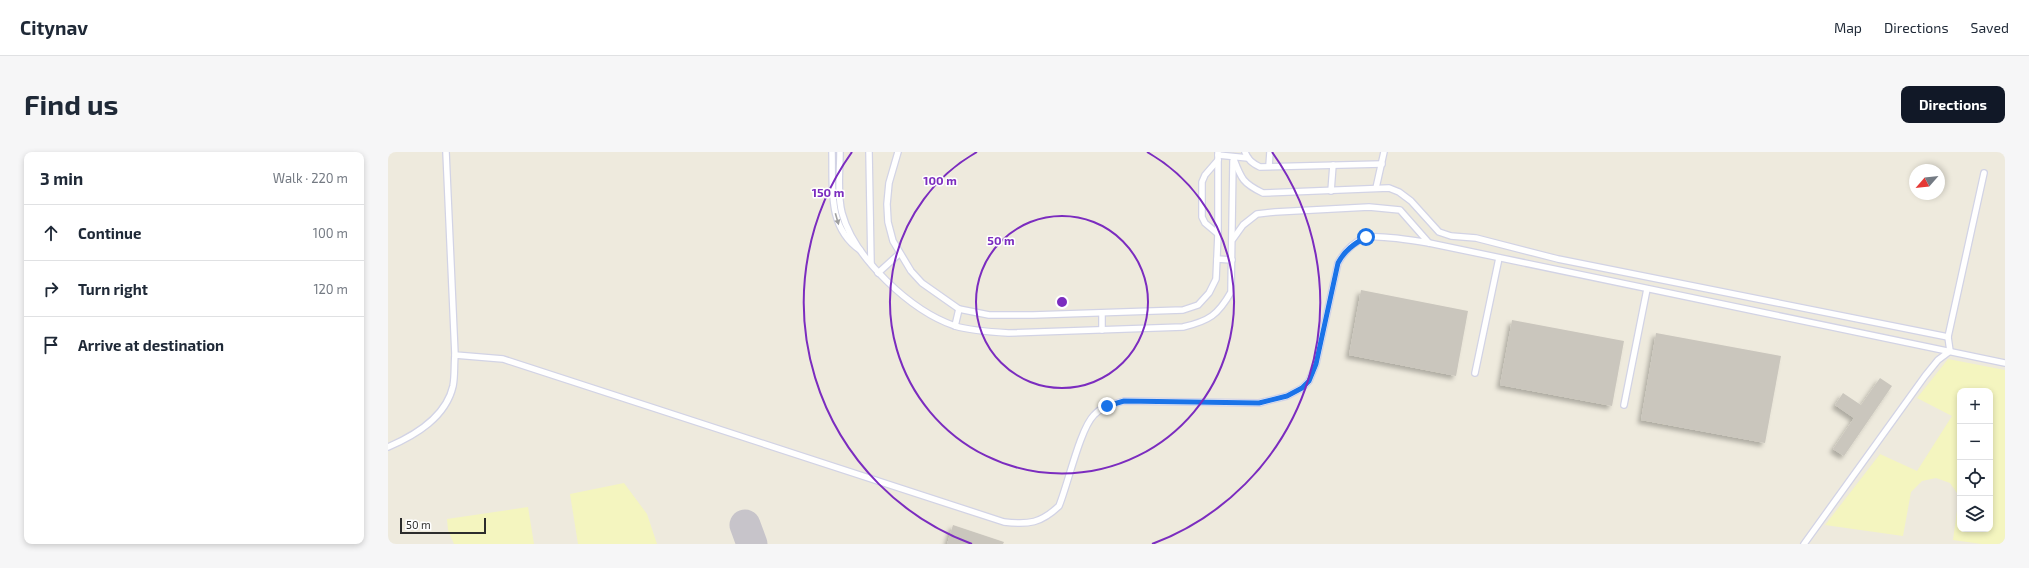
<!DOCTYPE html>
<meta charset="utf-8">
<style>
body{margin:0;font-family:"Exo 2",sans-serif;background:#f6f6f7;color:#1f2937}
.controls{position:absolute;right:12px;bottom:12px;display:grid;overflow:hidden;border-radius:8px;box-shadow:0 2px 6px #0003}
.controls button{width:36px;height:36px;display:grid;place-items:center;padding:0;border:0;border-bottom:1px solid #e0e1e3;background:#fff;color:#1f2937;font:20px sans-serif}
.compass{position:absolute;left:1521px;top:12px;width:36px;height:36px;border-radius:50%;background:#fff;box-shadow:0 2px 6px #0003;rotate:242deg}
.scale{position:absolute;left:12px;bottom:10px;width:86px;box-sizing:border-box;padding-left:4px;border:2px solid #2c2c2c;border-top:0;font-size:11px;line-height:14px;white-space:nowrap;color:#2c2c2c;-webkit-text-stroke:3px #fff;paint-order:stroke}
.stop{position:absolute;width:12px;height:12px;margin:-9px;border:3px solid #1a73e8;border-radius:50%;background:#fff}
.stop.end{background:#1a73e8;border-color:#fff;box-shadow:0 1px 4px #0008}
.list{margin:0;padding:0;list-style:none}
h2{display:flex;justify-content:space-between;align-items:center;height:52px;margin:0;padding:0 16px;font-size:17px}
h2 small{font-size:13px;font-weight:400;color:#747a83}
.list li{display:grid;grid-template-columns:26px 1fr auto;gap:12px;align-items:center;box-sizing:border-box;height:56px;padding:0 16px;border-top:1px solid #e0e1e3}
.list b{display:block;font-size:15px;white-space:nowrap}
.list em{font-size:13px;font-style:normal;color:#747a83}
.icon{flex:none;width:22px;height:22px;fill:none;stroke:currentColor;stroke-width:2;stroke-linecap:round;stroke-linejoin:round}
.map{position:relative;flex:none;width:1617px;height:392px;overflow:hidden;border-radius:8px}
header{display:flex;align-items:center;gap:24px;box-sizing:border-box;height:56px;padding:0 20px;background:#fff;border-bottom:1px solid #e0e1e3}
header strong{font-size:19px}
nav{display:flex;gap:22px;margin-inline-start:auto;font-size:14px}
.intro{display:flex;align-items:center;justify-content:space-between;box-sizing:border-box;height:96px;padding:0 24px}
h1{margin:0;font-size:28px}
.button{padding:10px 18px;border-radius:8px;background:#111827;color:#fff;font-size:14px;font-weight:700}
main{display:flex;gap:24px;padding:0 24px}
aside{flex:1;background:#fff;border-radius:8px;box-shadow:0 2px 6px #0003}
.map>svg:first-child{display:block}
</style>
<header>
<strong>Citynav</strong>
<nav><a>Map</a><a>Directions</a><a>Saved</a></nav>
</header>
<div class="intro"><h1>Find us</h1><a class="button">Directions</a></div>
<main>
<aside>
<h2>3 min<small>Walk · 220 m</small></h2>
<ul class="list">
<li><svg class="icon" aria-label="ahead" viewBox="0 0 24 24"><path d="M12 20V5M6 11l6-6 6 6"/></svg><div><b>Continue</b></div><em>100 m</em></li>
<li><svg class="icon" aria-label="right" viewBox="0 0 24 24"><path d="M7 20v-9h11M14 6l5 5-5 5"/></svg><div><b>Turn right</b></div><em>120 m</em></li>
<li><svg class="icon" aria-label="arrive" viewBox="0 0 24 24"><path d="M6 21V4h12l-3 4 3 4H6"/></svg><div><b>Arrive at destination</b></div></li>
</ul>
</aside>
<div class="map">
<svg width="1617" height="392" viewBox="0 0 1617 392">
<defs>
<filter id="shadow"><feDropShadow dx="-3.5" dy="3.5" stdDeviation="2" flood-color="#0004"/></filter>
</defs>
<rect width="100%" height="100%" fill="#eeeadd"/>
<g fill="#f4f5bf" fill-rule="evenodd">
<path d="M1560 207 1617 218V392H1594L1565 388 1571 344 1562 331 1548 326 1534 329 1523 340 1515 384 1437 373 1492 302 1529 319 1564 264 1529 246ZM1572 239H1602V377H1572Z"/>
<polygon points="236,331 259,362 269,392 190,392 182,342"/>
<polygon points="140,355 146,392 66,392 60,378 59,367"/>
</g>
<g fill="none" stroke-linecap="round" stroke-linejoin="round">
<polyline stroke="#c7c4ca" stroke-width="31" points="357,373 364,392"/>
</g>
<g fill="#cac6bd" filter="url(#shadow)">
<polygon points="973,138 1080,159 1068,224 961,203"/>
<polygon points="1124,168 1236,189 1224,254 1112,233"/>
<polygon points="1268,181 1393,204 1377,291 1253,268"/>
<polygon points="1492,226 1504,234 1456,304 1445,297 1466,266 1447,253 1455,241 1473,253"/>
<polygon points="565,373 616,390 615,392 559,392"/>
</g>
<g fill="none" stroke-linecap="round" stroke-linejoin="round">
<g stroke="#d2d3e5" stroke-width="8">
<g id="service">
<path d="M58 0 67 203 115 207 616 370C641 373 653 371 671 354 680 332 692 277 706 263 714 254 725 252 736 249L871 251 899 244 914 236 921 229 928 212 950 111C956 100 965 91 976 86 986 82 1029 89 1041 91L1617 211"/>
<path d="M444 0C445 36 439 75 472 98"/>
<path d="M452 0C452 19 449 42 454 61 466 106 523 159 567 174 584 179 603 180 621 181L795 175C821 169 830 163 843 140L845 9"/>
<polyline points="481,0 483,111"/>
<polyline points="510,0 501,31 499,52 500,70 505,89 523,119 534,131 571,157 601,163 645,163 795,158 810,153 821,141 828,127 830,82 830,0"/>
<path d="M857 0C860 8 864 11 872 15L994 12"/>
<polyline points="830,3 860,6"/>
<path d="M845 5C853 26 854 31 875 41L1001 36 1011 40 1023 49 1051 80 1063 84 1088 86 1170 107 1560 185"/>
<polyline points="830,8 817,23 814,30 814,65 817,71 830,82"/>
<polyline points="881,14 882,0"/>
<polyline points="988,36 996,0"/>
<polyline points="943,39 945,13"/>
<polyline points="845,87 855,73 869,62 887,60 981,55 1012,58 1041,91"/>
<polyline points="829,107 844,108"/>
<polyline points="490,121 511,102"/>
<polyline points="714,161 714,178"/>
<polyline points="567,174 571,157"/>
<polyline points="1087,221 1111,106"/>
<polyline points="1236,253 1259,137"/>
<path d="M0 295C28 283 58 265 65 234 67 224 66 213 67 203"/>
<polyline points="1416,392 1537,224 1550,208 1562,199 1560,185 1596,21"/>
</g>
</g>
<use href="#service" stroke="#fff" stroke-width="5.5"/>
</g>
<defs><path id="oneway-solid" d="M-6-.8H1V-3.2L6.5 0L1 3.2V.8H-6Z"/></defs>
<use fill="#a0a0a0" href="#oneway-solid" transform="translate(449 67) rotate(74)"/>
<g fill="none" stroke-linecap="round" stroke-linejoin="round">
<path stroke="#1a73e8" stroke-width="5" d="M719 254 736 249 871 251 899 244 914 236 921 229 928 212 950 111C957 98 966 92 978 85"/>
</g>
<g fill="none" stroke="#7b2cbf" stroke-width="2">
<circle cx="674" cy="150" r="86"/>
<path d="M759 0A172 172 0 1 1 589 0"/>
<path d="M584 392A258 258 0 0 1 464 0M884 0A258 258 0 0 1 764 392"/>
</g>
<circle cx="674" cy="150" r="6" fill="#7b2cbf" stroke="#fff" stroke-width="2"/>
<g font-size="12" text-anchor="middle" font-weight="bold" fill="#7b2cbf" stroke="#fff" stroke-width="3" stroke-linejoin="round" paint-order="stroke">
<text x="552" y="33">100 m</text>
<text x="440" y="45">150 m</text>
<text x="613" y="93">50 m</text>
</g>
</svg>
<div class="controls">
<button>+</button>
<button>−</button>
<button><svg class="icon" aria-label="locate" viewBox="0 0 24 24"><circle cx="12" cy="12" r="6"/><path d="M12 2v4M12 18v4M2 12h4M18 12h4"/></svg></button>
<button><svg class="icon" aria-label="layers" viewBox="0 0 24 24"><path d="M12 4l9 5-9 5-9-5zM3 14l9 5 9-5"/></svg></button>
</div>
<svg class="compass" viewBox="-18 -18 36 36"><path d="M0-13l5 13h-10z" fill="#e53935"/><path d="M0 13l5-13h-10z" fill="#747a83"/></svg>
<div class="scale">50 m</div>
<div class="stop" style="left:978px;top:85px"></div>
<div class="stop end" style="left:719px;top:254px"></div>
</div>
</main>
